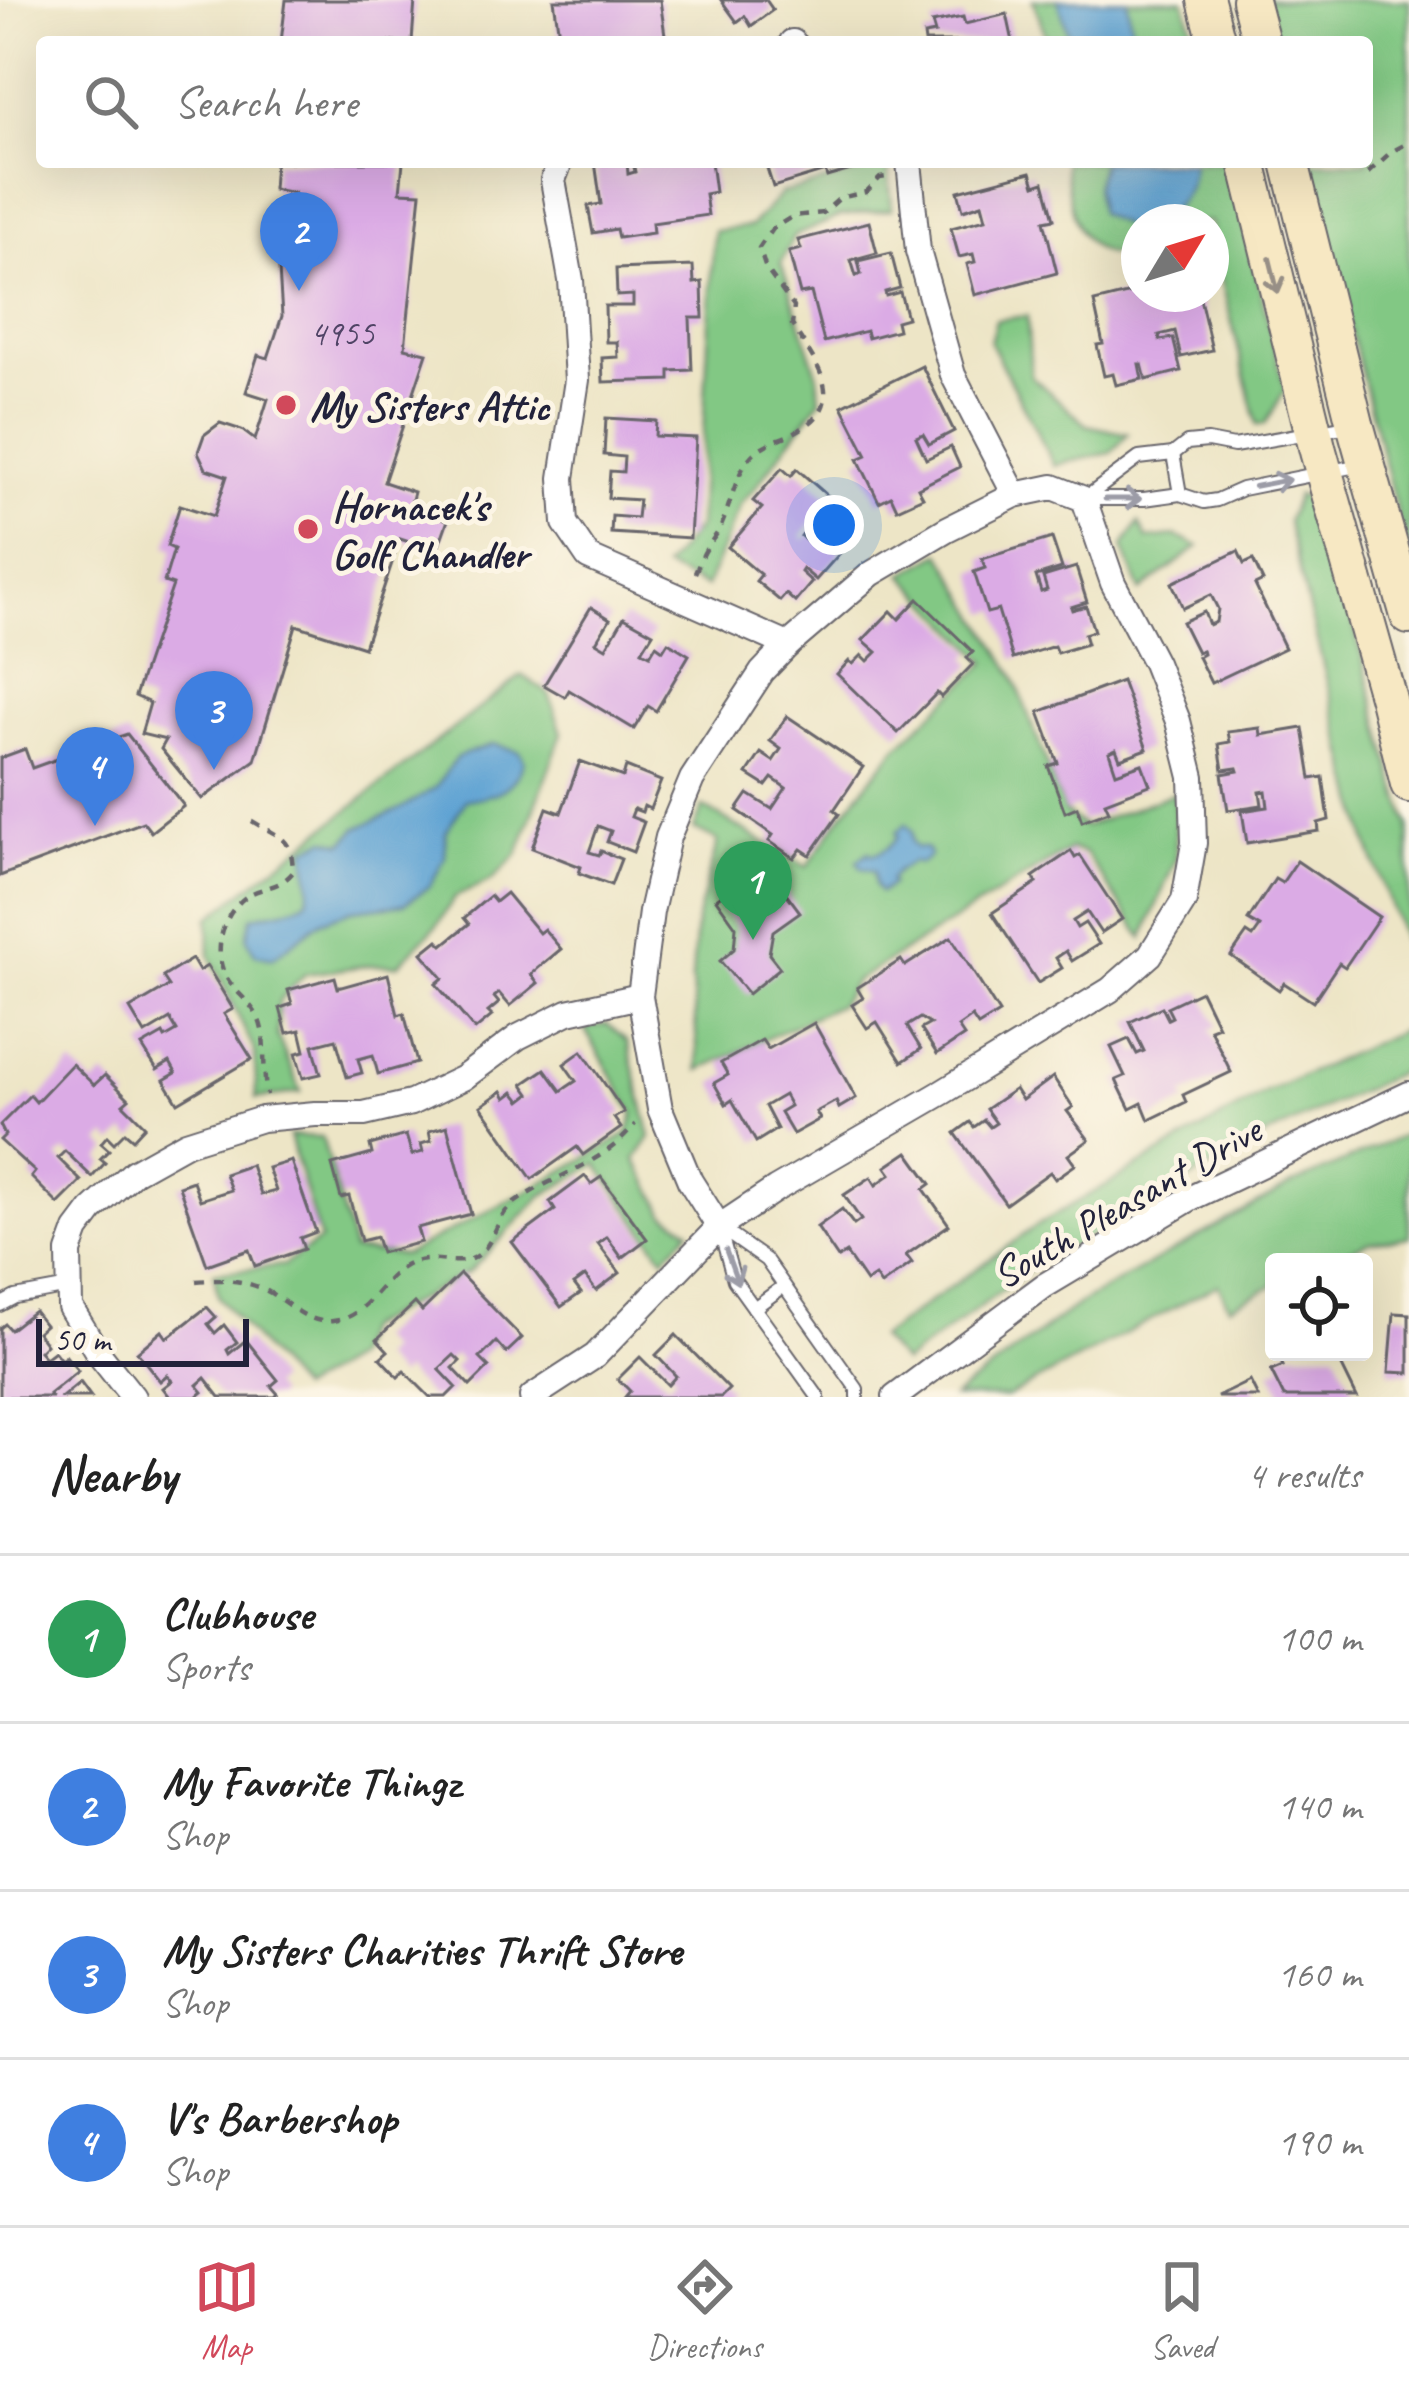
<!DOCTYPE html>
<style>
body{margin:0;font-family:Caveat,sans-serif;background:#f6f6f6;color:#222}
.controls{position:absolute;right:36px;bottom:36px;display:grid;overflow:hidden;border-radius:12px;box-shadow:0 12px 48px #0002}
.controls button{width:108px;height:108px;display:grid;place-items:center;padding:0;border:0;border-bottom:3px solid #e0e0e0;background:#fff;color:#222;font:60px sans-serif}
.compass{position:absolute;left:1121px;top:204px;width:108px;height:108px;border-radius:50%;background:#fff;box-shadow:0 12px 48px #0002;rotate:52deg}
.scale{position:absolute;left:36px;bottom:30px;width:213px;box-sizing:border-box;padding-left:12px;border:6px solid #22223b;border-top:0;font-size:33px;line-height:42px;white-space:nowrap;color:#22223b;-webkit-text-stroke:9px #fcf5e5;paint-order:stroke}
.you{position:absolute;left:834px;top:525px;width:42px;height:42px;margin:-30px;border:9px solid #fff;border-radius:50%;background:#1a73e8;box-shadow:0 0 0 18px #1a73e833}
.badge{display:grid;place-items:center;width:78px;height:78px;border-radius:50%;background:#d1495b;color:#fff;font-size:39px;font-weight:700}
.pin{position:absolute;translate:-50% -99px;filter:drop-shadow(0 3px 6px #0008)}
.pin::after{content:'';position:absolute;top:63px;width:42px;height:36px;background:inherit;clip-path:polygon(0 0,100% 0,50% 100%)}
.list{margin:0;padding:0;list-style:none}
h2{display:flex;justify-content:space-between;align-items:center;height:156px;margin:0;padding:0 48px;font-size:51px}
h2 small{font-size:39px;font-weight:400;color:#767676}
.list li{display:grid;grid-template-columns:78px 1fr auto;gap:36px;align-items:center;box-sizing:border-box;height:168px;padding:0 48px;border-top:3px solid #e0e0e0}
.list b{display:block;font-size:45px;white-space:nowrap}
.list p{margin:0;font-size:39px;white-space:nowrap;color:#767676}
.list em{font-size:39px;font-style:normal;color:#767676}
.icon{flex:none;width:66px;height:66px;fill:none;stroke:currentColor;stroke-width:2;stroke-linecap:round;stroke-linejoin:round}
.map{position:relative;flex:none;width:1409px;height:1397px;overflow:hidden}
.search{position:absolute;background:#fff;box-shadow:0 12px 48px #0002;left:36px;right:36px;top:36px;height:132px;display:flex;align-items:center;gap:30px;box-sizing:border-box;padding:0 42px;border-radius:12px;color:#767676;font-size:45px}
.sheet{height:828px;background:#fff}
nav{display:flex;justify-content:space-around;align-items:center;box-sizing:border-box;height:168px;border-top:3px solid #e0e0e0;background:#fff;font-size:33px;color:#767676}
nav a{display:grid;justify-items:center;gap:6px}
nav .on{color:#d1495b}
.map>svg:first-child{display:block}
</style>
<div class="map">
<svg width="1409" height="1397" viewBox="0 0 1409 1397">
<rect width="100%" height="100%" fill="#fcf5e5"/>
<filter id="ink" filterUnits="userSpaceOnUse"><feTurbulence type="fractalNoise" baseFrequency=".00833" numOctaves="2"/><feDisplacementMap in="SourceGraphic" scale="24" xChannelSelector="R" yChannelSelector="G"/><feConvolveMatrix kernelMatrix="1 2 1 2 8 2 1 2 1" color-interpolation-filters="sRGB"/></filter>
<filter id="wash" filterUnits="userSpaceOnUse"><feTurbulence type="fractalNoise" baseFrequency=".004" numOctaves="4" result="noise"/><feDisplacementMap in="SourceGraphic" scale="48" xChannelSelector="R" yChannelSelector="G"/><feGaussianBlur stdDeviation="2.7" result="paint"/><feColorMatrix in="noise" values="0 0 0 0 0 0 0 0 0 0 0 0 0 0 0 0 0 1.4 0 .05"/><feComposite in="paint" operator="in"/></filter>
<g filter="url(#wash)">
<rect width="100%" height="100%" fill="#ede5c6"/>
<g fill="#82c884" stroke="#527560" stroke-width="3">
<polygon points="1033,0 1184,0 1197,42 1048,42"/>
<polygon points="1262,0 1409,0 1409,559 1307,162 1367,162 1367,42 1274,42"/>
<path d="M1064 162H1229L1285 390 1265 424 1257 425 1211 237V222H1139V251C1131 252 1117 256 1109 254 1071 245 1068 193 1064 162Z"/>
<polygon points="888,165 892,209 841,216 794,236 781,263 818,376 820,400 755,488 741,503 706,587 664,568 698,527 714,231 751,226 782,193"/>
<polygon points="1027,316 1031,376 1087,425 1128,434 1111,453 1054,465 990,342 996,320"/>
<polygon points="1297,495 1322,504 1394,778 1409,825 1409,957 1367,841 1287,521"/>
<polygon points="1139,523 1147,539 1176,536 1199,546 1140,591 1123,547"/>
<polygon points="941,553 1013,674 1065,812 1084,827 1175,793 1176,858 1143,938 1085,853 1070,849 854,982 840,1004 699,1070 692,980 696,922 718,841 694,829 703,807 807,867 842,815 897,747 987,662 903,574"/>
<polygon points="522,675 549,694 562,733 518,854 493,879 455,897 438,924 398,965 371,965 305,974 279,1001 277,1035 301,1092 256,1099 255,1052 210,956 209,918"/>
<polygon points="607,1024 627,1041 651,1137 636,1159 665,1213 690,1230 664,1258 597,1164 542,1196 470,1271 363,1329 352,1359 299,1390 218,1297 214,1273 284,1265 320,1240 289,1136 322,1137 353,1250 404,1255 535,1187 628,1134 634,1113 584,1028"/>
<polygon points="1409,1027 1409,1068 1266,1136 1029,1271 903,1363 879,1338 1036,1226 1264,1093"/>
<polygon points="1409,1133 1409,1237 1368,1242 1324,1262 1274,1262 1274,1285 1229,1306 1218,1284 1007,1397 953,1397 1079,1304 1289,1186"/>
</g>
<g fill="#5da2d3" stroke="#406287" stroke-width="3">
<polygon points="1058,0 1127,0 1132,32 1138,42 1071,42"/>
<path d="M1102 162H1192C1194 192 1169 222 1139 222V225L1128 228 1099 213 1095 186Z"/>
<path d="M493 744 520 752 524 761C513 792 495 795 466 800L446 832 445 858 430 886 404 904 352 910 321 921 273 958 255 954 247 938 252 917C270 911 294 911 308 899L310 887 306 849 326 839 344 843 356 829 400 809 435 788 457 757Z"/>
<path d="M906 824 912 831V842L917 848H925L930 856 920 864 912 862 897 871 890 880 892 884 880 893 875 885 874 871 862 868 857 861 869 852 872 855C883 852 892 847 898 836L896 833Z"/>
</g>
<g id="blocks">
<g fill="#dbabe5">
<polygon points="286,0 415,0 412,42 281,42"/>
<polygon points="554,0 660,0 666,42 560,42"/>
<polygon points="721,0 766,0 773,10 751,26 745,16 737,22"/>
<polygon points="1007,14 1013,42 925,42 924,35 935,33 932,23 963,17 965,24"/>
<polygon points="275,162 403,162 400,192 421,193 405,348 427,353 384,482 414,492 410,507 448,520 437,551 400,539 364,647 296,625 255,760 202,799 161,749 166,740 141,734 150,703 135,696 173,585 164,582 174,549 167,546 180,505 214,516 227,476 206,469 198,452 204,435 220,423 242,430 255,440 268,399 246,392 258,355 268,358 282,316 278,254 286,235 293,235 294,193 273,189"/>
<polygon points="595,162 627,162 628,174 635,172 633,162 711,162 715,192 705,194 708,215 652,223 653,233 618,238 616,229 593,233 588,206 601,204"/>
<polygon points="765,162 848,162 851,170 827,177 825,171 773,187"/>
<polygon points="1031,172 1035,185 1044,182 1054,219 1044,221 1057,273 975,295 967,264 975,262 973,254 959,257 951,228 986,219 982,204 963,210 958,191"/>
<polygon points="869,222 877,253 851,260 856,276 861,274 858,261 891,253 900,288 885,292 886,296 900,292 907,318 896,321 898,330 868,338 866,331 824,342 811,292 800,294 789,252 801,249 798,240"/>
<polygon points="693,266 694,283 702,282 703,318 690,318 692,370 670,371 670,380 603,382 602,358 618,357 617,342 606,342 605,306 633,306 633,295 617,296 616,269"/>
<polygon points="1139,291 1139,294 1199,294 1212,350 1181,357 1175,331 1159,335 1160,340 1173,338 1181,371 1146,380 1142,364 1139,364 1142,379 1116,385 1113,374 1104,376 1097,345 1103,344 1094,302"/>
<polygon points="922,366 954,431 929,444 923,434 916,437 926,459 951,447 960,467 918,488 923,497 897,509 891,496 879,502 858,459 867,455 842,406"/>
<polygon points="606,418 656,421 655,436 696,438 690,538 611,533 612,516 637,518 639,500 608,498 610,471 623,472 624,457 604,455"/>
<polygon points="782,468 791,476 797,469 852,517 831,541 811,523 801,536 805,540 813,530 840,553 816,580 803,569 801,572 812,582 795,602 786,594 780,601 756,581 761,575 728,547 762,508 753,501"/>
<polygon points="1052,538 1062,568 1036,576 1041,592 1047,590 1043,577 1076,567 1087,602 1071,607 1072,610 1086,606 1094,631 1084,634 1087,644 1057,653 1054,646 1013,659 998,610 987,613 974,572 985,568 982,559"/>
<polygon points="1238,551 1244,564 1253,560 1263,581 1255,585 1285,648 1211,683 1198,657 1203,654 1202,650 1197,652 1182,622 1204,612 1209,625 1216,622 1218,609 1211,595 1183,608 1172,583"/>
<polygon points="918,599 973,652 967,658 973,664 941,697 937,693 898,733 837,674 849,661 853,664 862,655 868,661 877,652 863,640 891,611 899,619"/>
<polygon points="591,607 610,619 596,642 606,648 624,617 653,633 642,651 650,655 656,645 663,650 668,642 689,655 656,711 648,706 634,729 569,690 565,697 544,685"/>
<polygon points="1122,681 1147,749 1120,759 1116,749 1109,752 1116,773 1142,764 1150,785 1105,802 1109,811 1082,821 1077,807 1065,812 1048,766 1058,763 1039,712"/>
<polygon points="787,716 863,767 834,810 839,814 810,855 801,849 794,858 769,841 773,835 737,810 748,794 772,809 786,788 772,778 766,786 747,774 761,753 773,761 781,749 770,741"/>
<polygon points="1260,728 1261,735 1303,728 1311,779 1323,777 1329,820 1318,823 1319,831 1247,843 1242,811 1268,807 1266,791 1260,792 1262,805 1228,810 1222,774 1238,771 1237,768 1223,770 1219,744 1230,742 1228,732"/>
<polygon points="127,734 184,806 151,832 143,822 0,876 0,758 25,749 32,768"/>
<polygon points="580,761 623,777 626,767 661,781 650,809 644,806 642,812 634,809 631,817 644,822 633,852 607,842 611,831 598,826 589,852 599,855 601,851 621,859 611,885 579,873 581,867 532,848 547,808 561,813"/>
<polygon points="1071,851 1075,858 1080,855 1122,919 1101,933 1087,912 1073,921 1077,928 1085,923 1099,944 1072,961 1066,951 1056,958 1062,968 1038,983 992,913 1037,883 1033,877"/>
<polygon points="1297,861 1379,917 1345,967 1339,963 1313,1002 1284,983 1279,990 1231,956 1247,933 1253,937 1260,927 1248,920 1275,879 1282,883"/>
<polygon points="746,878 761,898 780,885 800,912 773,931 769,954 780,968 748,994 720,961 734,949 736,927 716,899"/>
<polygon points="506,893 539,933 544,929 561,949 531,974 538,983 510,1006 499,993 494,997 499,1003 488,1012 492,1016 475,1030 436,984 443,978 422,953 438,940 443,945 469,924 464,918 490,896 495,902"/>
<polygon points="951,937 999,1013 978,1026 972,1017 958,1027 964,1036 937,1054 921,1029 930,1024 920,1018 907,1026 921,1049 902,1062 877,1022 867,1028 852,1005 863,998 857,988 901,960 905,966"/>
<polygon points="192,959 199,971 207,966 233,1009 224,1014 252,1059 178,1103 164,1080 176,1073 170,1062 157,1070 142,1046 163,1034 165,1038 177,1031 170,1019 145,1034 130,1009 169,986 163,977"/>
<polygon points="388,974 398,1015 404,1013 417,1063 378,1074 373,1055 358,1059 362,1073 347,1077 336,1039 313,1045 321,1074 303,1078 296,1053 305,1051 300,1030 287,1033 280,1008 292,1004 288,990 335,977 338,988"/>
<polygon points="1201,991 1218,1026 1210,1029 1231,1072 1183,1095 1186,1102 1149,1120 1142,1103 1130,1109 1116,1080 1125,1076 1111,1047 1129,1039 1137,1054 1144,1051 1130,1022 1162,1007 1168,1019 1172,1017 1167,1007"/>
<polygon points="814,1023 856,1098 839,1108 836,1101 816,1112 820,1119 793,1134 780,1112 790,1106 784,1095 765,1106 777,1129 756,1142 732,1100 726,1104 714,1083 728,1075 721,1063 762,1040 768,1049"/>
<polygon points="582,1051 624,1112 614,1118 621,1128 583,1155 577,1147 532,1179 481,1106 502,1091 506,1098 514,1092 521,1101 530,1094 523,1084 545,1069 561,1091 576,1081 564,1064"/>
<polygon points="72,1064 94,1085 105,1075 129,1099 123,1104 145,1126 133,1139 125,1132 114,1143 107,1136 101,1143 109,1150 100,1159 105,1163 92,1177 65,1151 58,1158 81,1181 58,1204 31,1177 35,1172 0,1140 5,1135 0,1125 30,1095 36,1102"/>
<polygon points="1053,1077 1073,1107 1067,1111 1089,1140 1068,1155 1075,1165 1055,1179 1050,1172 1006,1204 955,1133 970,1122 974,1127 984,1120 990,1127 996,1123 986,1109 1015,1089 1022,1100"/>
<polygon points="447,1126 471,1214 417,1228 421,1242 381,1253 376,1237 361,1241 349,1196 341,1198 332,1165 372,1154 370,1145 406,1135 412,1155 423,1152 421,1144 431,1141 429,1131"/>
<polygon points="908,1152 931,1184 924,1189 949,1225 906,1255 912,1263 881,1285 875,1276 866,1282 846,1253 838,1258 817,1227 842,1209 854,1225 861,1220 844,1195 871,1177 876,1185 891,1174 886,1167"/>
<polygon points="291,1161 316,1232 300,1238 304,1249 255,1266 249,1250 207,1265 179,1186 193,1181 200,1200 231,1190 225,1174 251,1165 261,1195 276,1191 268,1168"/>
<polygon points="585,1176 591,1184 601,1177 647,1239 622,1258 607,1237 598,1244 620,1273 596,1291 585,1276 574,1284 581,1293 561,1307 512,1242 555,1210 550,1202"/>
<polygon points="460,1274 522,1338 506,1353 496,1342 480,1358 489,1367 470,1386 453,1368 460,1361 454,1355 439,1369 456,1387 446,1397 430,1397 404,1371 398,1377 380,1358 388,1351 377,1339 415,1303 422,1311"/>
<polygon points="207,1307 216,1317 208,1324 215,1333 224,1325 237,1342 227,1350 229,1354 246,1340 278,1380 271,1386 278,1394 275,1397 220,1397 205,1378 197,1385 203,1392 197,1397 170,1397 163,1388 172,1381 167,1375 160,1381 137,1352 162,1331 167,1338"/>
<polygon points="34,1311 45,1325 37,1332 46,1344 39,1351 45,1358 54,1351 61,1360 66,1356 78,1371 49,1394 51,1397 0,1397 0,1328 5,1324 10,1330"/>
<polygon points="1394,1313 1409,1314 1409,1373 1389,1372"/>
<polygon points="676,1335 729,1389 721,1397 625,1397 630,1391 618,1379 640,1357 668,1385 676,1376 656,1355"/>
<polygon points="1285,1352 1335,1352 1357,1397 1284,1397 1271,1371 1283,1366 1278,1355"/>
<polygon points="1250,1381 1258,1397 1217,1397"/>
<polygon points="80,1382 91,1397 62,1397"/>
</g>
</g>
</g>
<g filter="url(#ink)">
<use href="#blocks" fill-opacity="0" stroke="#69666c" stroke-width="3"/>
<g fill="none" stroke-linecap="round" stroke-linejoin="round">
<g stroke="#69666c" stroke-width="16">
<g id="lane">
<polyline points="1354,425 1234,446 1208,441 1187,443 1173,454 1139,458 1084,499 1144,499 1180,494 1204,502 1217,500 1242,489 1361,465"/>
<polyline points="1173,454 1180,494"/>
<polyline points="0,1305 15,1297 69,1287"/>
<polyline points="754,1308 784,1286"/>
<polyline points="818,1397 734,1280 719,1227 766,1260 857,1389 857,1397"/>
</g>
</g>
<g stroke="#69666c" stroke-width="28">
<g id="street">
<polyline points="792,42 793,42"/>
<polyline points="560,162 553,180 571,280 577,380 562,478 565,523 588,557 788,645"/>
<polyline points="909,162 918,251 953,375 1015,495"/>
<polyline points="133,1397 98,1353 70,1307 69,1252 77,1230 92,1210 134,1172 186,1143 262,1119 315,1114 364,1114 411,1103 463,1078 518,1037 568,1012 640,996"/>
<polyline points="532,1397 595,1356 719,1227 776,1189 943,1092 1110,990 1150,955 1184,901 1194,843 1192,777 1178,721 1155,663 1113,583 1084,499 1053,487 1015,495 947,529 871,574 788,645 762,672 692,779 668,837 651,912 640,996 660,1109 690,1181 719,1227"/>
<polyline points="895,1397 1044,1286 1191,1198 1409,1094"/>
</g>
</g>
<g stroke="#69666c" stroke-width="40">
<g id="secondary">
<polyline points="1206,0 1217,42"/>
<polyline points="1250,0 1261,42"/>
<polyline points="1247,162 1318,451 1388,699 1409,784"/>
<polyline points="1290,162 1355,424 1409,616"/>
</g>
</g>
<g stroke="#69666c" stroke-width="4.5" stroke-dasharray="9 9" stroke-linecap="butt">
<polyline points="1368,173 1391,152 1404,145 1409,146"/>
<path d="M695 573C699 565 702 555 707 548 712 539 719 533 722 524 731 503 736 472 752 455 764 443 779 440 793 433 853 405 815 362 792 325L794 307 766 269 759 248 772 229 793 216 823 213 840 198 866 192 880 178 887 177"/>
<path d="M252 821C281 839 292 835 293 872 276 893 255 884 238 904 221 921 214 953 225 975 233 991 252 1002 259 1020 267 1037 262 1073 267 1095"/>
<path d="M196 1281C221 1279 244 1279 267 1291 288 1302 308 1325 333 1321 367 1317 378 1282 405 1266 429 1253 449 1265 468 1260 494 1253 494 1218 513 1204 551 1175 605 1165 635 1124"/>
</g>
<use href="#lane" stroke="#fff" stroke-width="12"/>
<use href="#street" stroke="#fff" stroke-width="24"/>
<use href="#secondary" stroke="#f7e8c3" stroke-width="36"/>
</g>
<defs><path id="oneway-shaft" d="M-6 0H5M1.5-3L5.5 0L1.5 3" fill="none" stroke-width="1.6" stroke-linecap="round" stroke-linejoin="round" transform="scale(3)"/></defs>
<use stroke="#978f86" href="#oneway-shaft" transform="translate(1274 276) rotate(76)"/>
<g stroke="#9c9ca7">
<use href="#oneway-shaft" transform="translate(1272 483) rotate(-11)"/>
<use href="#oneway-shaft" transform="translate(1123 499)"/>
<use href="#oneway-shaft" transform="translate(732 1267) rotate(70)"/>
</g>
</g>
<g fill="#d1495b" stroke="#fcf5e5" stroke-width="4.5">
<circle cx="286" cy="405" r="12"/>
<circle cx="308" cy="529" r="12"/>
</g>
<g text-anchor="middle" stroke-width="10" stroke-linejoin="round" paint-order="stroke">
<g font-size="36" fill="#504466">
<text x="342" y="345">4955</text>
</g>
<g font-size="42" font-weight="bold" fill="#22223b" stroke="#fcf5e5" text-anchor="start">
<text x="310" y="420">My Sisters Attic</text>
<text x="332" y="520">Hornacek's<tspan x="332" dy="48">Golf Chandler</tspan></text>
</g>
<g font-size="42" fill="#22223b" stroke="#fcf5e5">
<text transform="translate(1126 1201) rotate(-30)" y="15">South Pleasant Drive</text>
</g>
</g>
</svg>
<div class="controls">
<button><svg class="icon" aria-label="locate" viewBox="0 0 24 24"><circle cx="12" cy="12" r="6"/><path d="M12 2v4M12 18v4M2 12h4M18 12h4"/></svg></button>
</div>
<svg class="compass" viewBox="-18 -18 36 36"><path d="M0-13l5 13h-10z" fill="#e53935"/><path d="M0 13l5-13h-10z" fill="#767676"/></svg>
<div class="scale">50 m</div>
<div class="you"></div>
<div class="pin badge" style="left:753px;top:940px;background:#2e9e5b">1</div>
<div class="pin badge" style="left:299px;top:291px;background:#3f7fe0">2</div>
<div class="pin badge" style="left:214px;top:770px;background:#3f7fe0">3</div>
<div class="pin badge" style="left:95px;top:826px;background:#3f7fe0">4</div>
<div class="search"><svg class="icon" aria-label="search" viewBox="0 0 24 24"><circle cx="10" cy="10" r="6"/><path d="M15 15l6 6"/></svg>Search here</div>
</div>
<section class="sheet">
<h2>Nearby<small>4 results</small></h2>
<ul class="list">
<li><span class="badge" style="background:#2e9e5b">1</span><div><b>Clubhouse</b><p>Sports</p></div><em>100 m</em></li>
<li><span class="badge" style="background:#3f7fe0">2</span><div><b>My Favorite Thingz</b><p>Shop</p></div><em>140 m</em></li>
<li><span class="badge" style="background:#3f7fe0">3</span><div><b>My Sisters Charities Thrift Store</b><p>Shop</p></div><em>160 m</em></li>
<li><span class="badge" style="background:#3f7fe0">4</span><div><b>V's Barbershop</b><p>Shop</p></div><em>190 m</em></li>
</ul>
</section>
<nav>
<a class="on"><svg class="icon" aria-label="map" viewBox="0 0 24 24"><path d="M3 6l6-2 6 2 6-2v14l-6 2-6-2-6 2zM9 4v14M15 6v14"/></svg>Map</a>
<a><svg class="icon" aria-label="directions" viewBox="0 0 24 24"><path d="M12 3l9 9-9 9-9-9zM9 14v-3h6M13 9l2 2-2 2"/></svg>Directions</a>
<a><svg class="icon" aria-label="saved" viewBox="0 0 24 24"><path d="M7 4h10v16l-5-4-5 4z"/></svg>Saved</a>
</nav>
